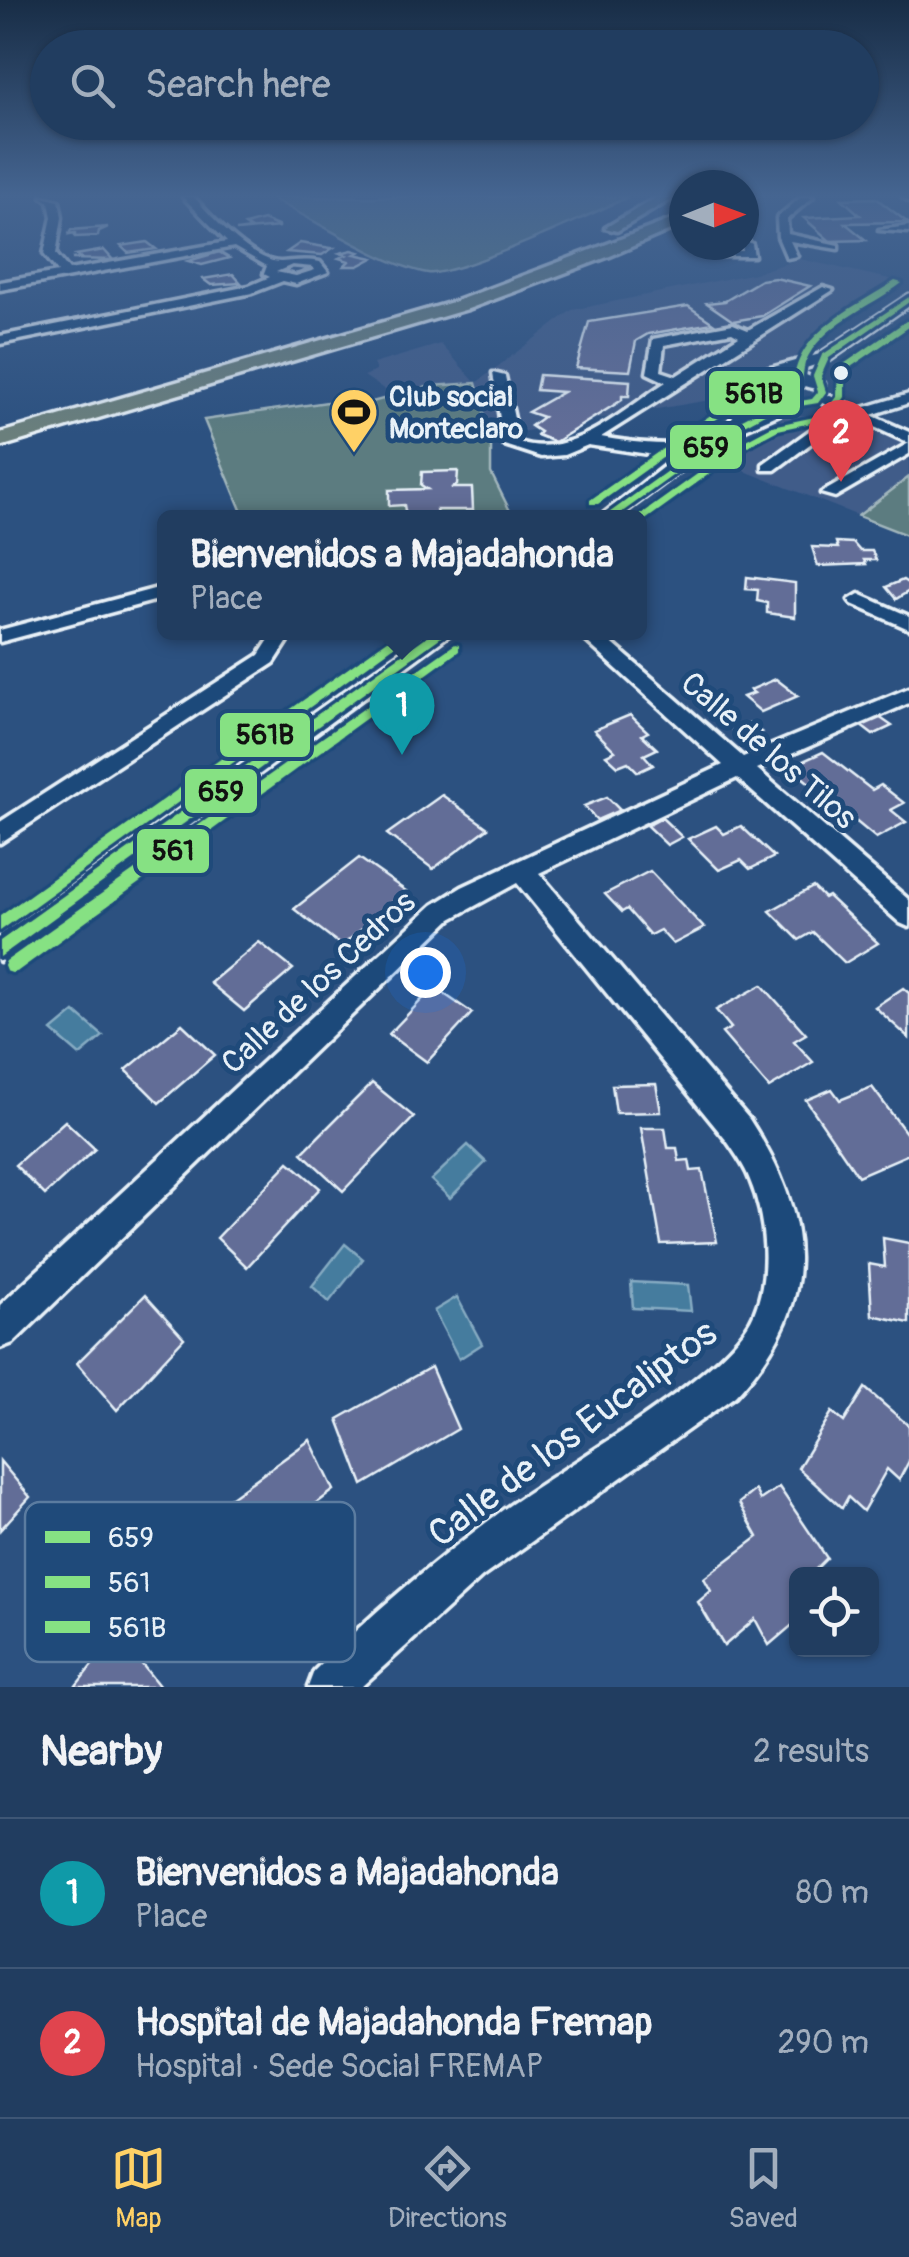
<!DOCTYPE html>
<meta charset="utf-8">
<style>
body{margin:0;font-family:Pangolin,sans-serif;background:#2d4869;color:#f1f3f6}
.controls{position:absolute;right:30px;bottom:30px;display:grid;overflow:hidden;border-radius:15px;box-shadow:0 2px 8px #0004}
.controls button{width:90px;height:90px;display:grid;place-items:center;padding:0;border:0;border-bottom:2px solid #3e5675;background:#213d60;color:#f1f3f6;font:50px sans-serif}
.compass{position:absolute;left:669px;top:170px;width:90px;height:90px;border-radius:50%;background:#213d60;box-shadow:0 2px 8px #0004;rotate:89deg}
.you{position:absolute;left:425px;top:972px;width:35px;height:35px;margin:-25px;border:8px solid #fff;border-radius:50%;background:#1a73e8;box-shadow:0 0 0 15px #1a73e833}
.badge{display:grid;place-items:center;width:65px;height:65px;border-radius:50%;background:#ffd166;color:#fff;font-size:32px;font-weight:700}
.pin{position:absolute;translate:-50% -82px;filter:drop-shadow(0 2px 5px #0008)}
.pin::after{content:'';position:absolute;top:52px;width:35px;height:30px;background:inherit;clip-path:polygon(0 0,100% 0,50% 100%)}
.popup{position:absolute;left:157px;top:510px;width:490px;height:130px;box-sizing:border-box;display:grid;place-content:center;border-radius:15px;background:#213d60;filter:drop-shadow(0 2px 8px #0005);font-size:32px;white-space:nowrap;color:#a2aebd}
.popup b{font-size:38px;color:#f1f3f6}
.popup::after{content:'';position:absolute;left:50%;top:100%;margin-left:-20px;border:20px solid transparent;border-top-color:#213d60}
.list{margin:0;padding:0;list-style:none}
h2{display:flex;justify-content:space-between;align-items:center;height:130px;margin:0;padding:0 40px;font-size:42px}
h2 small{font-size:32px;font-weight:400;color:#a2aebd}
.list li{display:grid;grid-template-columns:65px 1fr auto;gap:30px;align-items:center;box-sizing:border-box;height:150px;padding:0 40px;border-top:2px solid #3e5675}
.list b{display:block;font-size:38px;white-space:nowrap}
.list p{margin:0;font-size:32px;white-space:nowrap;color:#a2aebd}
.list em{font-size:32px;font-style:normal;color:#a2aebd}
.icon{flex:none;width:55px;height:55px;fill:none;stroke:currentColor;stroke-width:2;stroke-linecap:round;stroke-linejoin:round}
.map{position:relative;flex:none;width:909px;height:1687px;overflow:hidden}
.search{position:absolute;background:#213d60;box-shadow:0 2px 8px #0004;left:30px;right:30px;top:30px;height:110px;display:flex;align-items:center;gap:25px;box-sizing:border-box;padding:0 35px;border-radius:55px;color:#a2aebd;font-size:38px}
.sheet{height:430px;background:#213d60}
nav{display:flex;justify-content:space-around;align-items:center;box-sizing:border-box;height:140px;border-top:2px solid #3e5675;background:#213d60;font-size:28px;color:#a2aebd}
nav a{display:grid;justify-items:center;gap:5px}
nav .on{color:#ffd166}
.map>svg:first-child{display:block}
</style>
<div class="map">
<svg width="909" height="1687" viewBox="0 0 909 1687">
<rect width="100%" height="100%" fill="#2c5180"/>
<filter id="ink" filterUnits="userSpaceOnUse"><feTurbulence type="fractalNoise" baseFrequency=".01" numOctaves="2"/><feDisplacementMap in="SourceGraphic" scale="20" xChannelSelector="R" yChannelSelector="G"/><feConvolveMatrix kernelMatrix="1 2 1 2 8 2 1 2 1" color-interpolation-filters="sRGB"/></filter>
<g filter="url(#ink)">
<g fill="#3f5c89">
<polygon points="800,259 894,280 789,366 748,370 733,381 722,398 491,437 476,383 431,386 394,396 364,376 376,371 373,364 441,344 476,383 572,310 755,273"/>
<polygon points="786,415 843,415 909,440 909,536 727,464"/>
</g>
<g fill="#5b7c80" stroke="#a2b6bc" stroke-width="2.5">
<path d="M269 197H628C596 212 455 277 428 273 383 265 313 219 269 197Z"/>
<polygon points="476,383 491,437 491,473 513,517 244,517 204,420 334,401 361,405 431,386"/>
<polygon points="909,477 909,536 858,516"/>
</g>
<g fill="#447c9e" stroke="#86abc2" stroke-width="2.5">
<polygon points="75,1012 103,1036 80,1055 52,1031"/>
<polygon points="468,1145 486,1162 450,1198 431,1180"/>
<polygon points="345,1244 363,1259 329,1302 312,1286"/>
<polygon points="631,1282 688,1285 691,1311 633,1308"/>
<polygon points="457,1297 482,1344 459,1359 434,1311"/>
<polygon points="307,1580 322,1614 263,1660 250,1624"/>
</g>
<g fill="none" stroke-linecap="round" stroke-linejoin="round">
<polygon stroke="#a6c2d4" stroke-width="4" points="302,1599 307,1613 273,1640 267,1640 264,1626"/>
</g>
<g fill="#626d97" stroke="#e8f1f8" stroke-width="2.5">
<polygon points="876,198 907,222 845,223 866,240 830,241 804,218 860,215 842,199"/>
<polygon points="263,220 280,227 236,231 251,229 245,225"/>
<polygon points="108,227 99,231 98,236 75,237 75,233 69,234 71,230"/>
<polygon points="147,242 156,249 128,253 121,246"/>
<polygon points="300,243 331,248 333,248 322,255 287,252"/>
<polygon points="104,250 113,260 72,259 81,258 76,255"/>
<polygon points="352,250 359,252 355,254 373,258 358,266 344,266 349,261 339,258 346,255 340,253"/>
<polygon points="219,252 229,258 202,265 188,261"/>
<polygon points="233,274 241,283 211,285 203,279"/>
<polygon points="775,278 810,286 762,316 733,321 707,303 725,301 761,280"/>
<polygon points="688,306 713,323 648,334 636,341 630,371 576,368 589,322"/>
<polygon points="539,375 630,381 629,396 622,396 622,400 555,442 537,435 540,432 531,426 543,417 528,412 563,392 536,390"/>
<polygon points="458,471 457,485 451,488 472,488 473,510 436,510 437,515 406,516 404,505 389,506 389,490 427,489 421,485 422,472"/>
<polygon points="836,542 853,543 860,551 872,551 876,560 864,560 866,564 818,566 812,547 838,548"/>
<polygon points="747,577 795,583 795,617 767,613 767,603 757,601 758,590 746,589"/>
<polygon points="903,580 909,584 909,591 896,599 886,587"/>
<polygon points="776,679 798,696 761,712 743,697 754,693 750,690"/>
<polygon points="630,715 648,732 642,735 657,749 644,755 653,765 638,772 628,762 618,766 606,755 615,751 594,730"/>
<polygon points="879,717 892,726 873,735 860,725"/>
<polygon points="749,723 761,732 744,740 733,731"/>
<polygon points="823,752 872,790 881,785 904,803 891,810 906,822 876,838 790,767"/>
<polygon points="442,795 488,828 433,869 387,834"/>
<polygon points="607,797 620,810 597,820 584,806"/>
<polygon points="662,818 682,837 667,845 647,826"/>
<polygon points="716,826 724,834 741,826 774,857 750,869 741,860 719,870 688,839"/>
<polygon points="359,858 406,891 342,946 294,909"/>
<polygon points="650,871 704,928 673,944 660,930 650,935 627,909 622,912 605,894"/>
<polygon points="813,887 824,898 828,896 878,943 845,963 813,932 799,940 770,911"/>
<polygon points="259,942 293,969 244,1011 210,983"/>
<polygon points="762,985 806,1034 794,1041 813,1062 769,1088 722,1033 731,1028 716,1010"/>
<polygon points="434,987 472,1013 427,1062 389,1034"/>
<polygon points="903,988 909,993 909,1038 875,1007"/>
<polygon points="182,1024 215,1055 159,1103 126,1070"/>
<polygon points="372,1083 414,1117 343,1191 302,1153"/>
<polygon points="656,1084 661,1112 616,1113 612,1085"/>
<polygon points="872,1087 909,1137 909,1154 858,1176 806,1100 832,1089 840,1100"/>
<polygon points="65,1121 95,1149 45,1195 15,1165"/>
<polygon points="641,1128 665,1128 668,1148 677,1148 679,1161 689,1160 691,1171 702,1170 717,1242 661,1244"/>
<polygon points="289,1162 320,1188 247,1267 217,1238"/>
<polygon points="883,1238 909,1243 909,1323 872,1315 869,1264 885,1267"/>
<polygon points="145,1295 184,1338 117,1410 77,1363"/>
<polygon points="431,1367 458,1429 363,1485 338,1419"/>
<polygon points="865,1388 909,1426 909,1461 899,1480 887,1469 863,1511 848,1497 842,1508 798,1468 832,1412 844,1422"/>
<polygon points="310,1440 334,1490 225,1573 202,1518"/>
<polygon points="0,1461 30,1497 0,1530"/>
<polygon points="779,1487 827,1558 811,1574 796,1574 796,1622 769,1645 755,1619 724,1646 698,1602 711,1591 704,1578 758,1537 739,1503 755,1490 760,1500"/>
<polygon points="117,1633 160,1687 75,1687"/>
</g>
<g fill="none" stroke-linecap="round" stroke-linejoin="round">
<g stroke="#e8f1f8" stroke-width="7">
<g id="minor">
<path d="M42 197 59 201 62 217 56 254 69 270 227 242 183 197H194C211 217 254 263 281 262 295 261 306 259 320 262L328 272 296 284 283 281 252 293 0 344V336L249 286 270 277 264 274 267 266 234 247 0 290V282L58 272 44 254 52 217 49 202ZM292 265 313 267 315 270 296 276 276 272Z"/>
<polygon points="801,197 813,197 787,219 788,234 838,245 838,249 790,241 797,256 787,258 778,237 777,218"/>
<polygon points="903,197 909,197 909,201"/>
<polygon points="909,226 909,232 879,230"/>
<polygon points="747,241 752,244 754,256 704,256 697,248 703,245 708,250 743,251 742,245"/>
<path d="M823 287 833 290 601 437C651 446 743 459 740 383L759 371 820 354 909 295V305L830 360 797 371 824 383V389C798 390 782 368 754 384L755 404 749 414 793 401 800 405 725 438 617 518H598L681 453 655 455 588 445 564 455 541 457 504 445 493 373 505 376 519 442C572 460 624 409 666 382L647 373 653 339 733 324 748 330ZM732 332 739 336 676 376 661 371 664 345Z"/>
<polygon points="816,394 826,394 859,409 909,394 909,403 871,415 909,432 909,443 857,419 833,427 775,470 763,470 763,464 823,421 845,414 816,400"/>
<polygon points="909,443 909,454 835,497 821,493"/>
<polygon points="165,586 165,598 0,642 0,630"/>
<polygon points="859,594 909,616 909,629 852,604 849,600"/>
<polygon points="274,632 294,632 274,663 0,843 0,822 259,655"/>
<polygon points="429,632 453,632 10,958 0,961 0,935"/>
<path d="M576 632H599L743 757 909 688V703L757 769 909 900V927L900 923 737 778 539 873 749 1119C815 1221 821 1305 735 1396L482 1577 361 1687H308L314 1671C372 1613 433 1562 499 1513 558 1469 729 1375 754 1314 771 1275 766 1218 750 1180 745 1166 735 1153 727 1141L517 883 451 919 13 1343 0 1348V1305L433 905 462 887 723 765Z"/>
</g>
</g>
<g stroke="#e8f1f8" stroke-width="7">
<g id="highway">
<polygon points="657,197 675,197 617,231 605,228"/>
<polygon points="744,197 755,197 744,203"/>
<polygon points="684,215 684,224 610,256 468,309 0,447 0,433 456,301"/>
</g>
</g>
<use href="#minor" fill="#1f4a7a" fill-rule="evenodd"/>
<use href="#highway" fill="#6b7f7c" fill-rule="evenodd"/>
<g stroke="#1f4a7a" stroke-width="7">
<g id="bus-1">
<polygon points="909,297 909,302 829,358 821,376 826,392 818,403 770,411 737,429 614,518 602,518 731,425 765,407 812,399 818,392 813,376 822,355"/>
<polygon points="433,632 448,632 0,957 0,941"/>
</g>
</g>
<g stroke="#1f4a7a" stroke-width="7">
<g id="bus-2">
<polygon points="906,321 909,321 909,327 845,371 845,397 830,419 778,430 748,446 644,521 640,522 640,518 636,518 742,442 772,426 824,415 837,397 838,368"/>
<polygon points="455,644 459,645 459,651 18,971 12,973 6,971 4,966 6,961"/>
</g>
</g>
<g stroke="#1f4a7a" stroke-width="7">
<g id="bus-3">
<path d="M895 281 902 283C871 307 821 324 805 363 803 370 803 378 801 386L763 392 728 411 598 504H590V500L722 407 758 388 794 382C797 331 857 306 895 281Z"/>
<polygon points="399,632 414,632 0,931 0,916"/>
</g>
</g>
<use href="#bus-1" fill="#86e183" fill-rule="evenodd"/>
<use href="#bus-2" fill="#86e183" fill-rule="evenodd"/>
<use href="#bus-3" fill="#86e183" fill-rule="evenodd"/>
</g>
</g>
<linearGradient id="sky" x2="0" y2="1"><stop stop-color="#182d46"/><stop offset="0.45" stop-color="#456591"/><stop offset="1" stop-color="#456591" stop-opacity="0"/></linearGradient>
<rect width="909" height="434" fill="url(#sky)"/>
<defs>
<g id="stadium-pin" transform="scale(2.5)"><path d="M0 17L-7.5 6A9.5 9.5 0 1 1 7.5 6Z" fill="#ffd166" stroke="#1f4a7a"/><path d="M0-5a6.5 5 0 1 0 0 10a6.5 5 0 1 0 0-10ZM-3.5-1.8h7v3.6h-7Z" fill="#111"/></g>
</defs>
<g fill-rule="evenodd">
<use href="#stadium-pin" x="354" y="412"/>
</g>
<circle fill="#e8f1f8" stroke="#1f4a7a" stroke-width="4" cx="841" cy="373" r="9"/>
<g text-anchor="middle" stroke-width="10" stroke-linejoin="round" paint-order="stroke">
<g font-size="28" font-weight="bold" fill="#e8f1f8" stroke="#1f4a7a" text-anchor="start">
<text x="389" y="406">Club social<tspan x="389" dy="32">Monteclaro</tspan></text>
</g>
<g font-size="32" fill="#e8f1f8" stroke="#1f4a7a">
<text transform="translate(769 750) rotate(41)" y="11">Calle de los Tilos</text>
<text transform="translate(318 982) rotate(-43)" y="11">Calle de los Cedros</text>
</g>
<g font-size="38" fill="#e8f1f8" stroke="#1f4a7a">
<text transform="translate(572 1433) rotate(-37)" y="13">Calle de los Eucaliptos</text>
</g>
</g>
<rect x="25" y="1502" width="330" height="160" rx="15" fill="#1f4a7a" stroke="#5b7ca0" stroke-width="2.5"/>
<rect x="45" y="1531" width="45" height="12" fill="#86e183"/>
<rect x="45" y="1576" width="45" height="12" fill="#86e183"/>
<rect x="45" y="1621" width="45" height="12" fill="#86e183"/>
<g font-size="28" fill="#e8f1f8">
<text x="108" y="1547">659</text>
<text x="108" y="1592">561</text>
<text x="108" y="1637">561B</text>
</g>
<g stroke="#1f4a7a" stroke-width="4">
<rect x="707" y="369" width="95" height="48" rx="10" fill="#86e183"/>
<rect x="668" y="423" width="76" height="48" rx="10" fill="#86e183"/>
<rect x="218" y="711" width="94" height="48" rx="10" fill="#86e183"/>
<rect x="183" y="767" width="76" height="48" rx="10" fill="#86e183"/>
<rect x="135" y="827" width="76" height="48" rx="10" fill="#86e183"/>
</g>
<g font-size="28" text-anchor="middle" font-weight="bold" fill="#111">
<text x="754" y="403">561B</text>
<text x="706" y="457">659</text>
<text x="265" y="744">561B</text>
<text x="221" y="801">659</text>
<text x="173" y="860">561</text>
</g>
</svg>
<div class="controls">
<button><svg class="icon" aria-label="locate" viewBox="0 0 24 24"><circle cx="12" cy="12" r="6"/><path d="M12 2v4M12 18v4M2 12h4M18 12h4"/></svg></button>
</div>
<svg class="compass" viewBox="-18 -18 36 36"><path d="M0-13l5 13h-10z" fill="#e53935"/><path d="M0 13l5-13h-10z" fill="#a2aebd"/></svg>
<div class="you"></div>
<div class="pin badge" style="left:402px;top:755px;background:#0f9aa8">1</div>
<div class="popup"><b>Bienvenidos a Majadahonda</b>Place</div>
<div class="pin badge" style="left:841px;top:482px;background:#e0444e">2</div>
<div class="search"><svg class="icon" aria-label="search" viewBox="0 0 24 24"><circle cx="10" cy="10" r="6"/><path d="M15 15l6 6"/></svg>Search here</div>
</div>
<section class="sheet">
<h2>Nearby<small>2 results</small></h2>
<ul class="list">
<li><span class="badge" style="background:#0f9aa8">1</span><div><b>Bienvenidos a Majadahonda</b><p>Place</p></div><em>80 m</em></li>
<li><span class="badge" style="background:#e0444e">2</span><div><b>Hospital de Majadahonda Fremap</b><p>Hospital · Sede Social FREMAP</p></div><em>290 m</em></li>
</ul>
</section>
<nav>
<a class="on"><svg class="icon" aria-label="map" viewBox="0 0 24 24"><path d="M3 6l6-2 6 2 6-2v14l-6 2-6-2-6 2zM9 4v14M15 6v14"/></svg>Map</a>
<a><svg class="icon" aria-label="directions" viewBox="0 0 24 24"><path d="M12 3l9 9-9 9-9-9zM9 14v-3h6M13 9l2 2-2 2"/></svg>Directions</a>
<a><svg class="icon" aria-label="saved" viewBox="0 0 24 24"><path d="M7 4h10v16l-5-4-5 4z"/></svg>Saved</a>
</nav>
